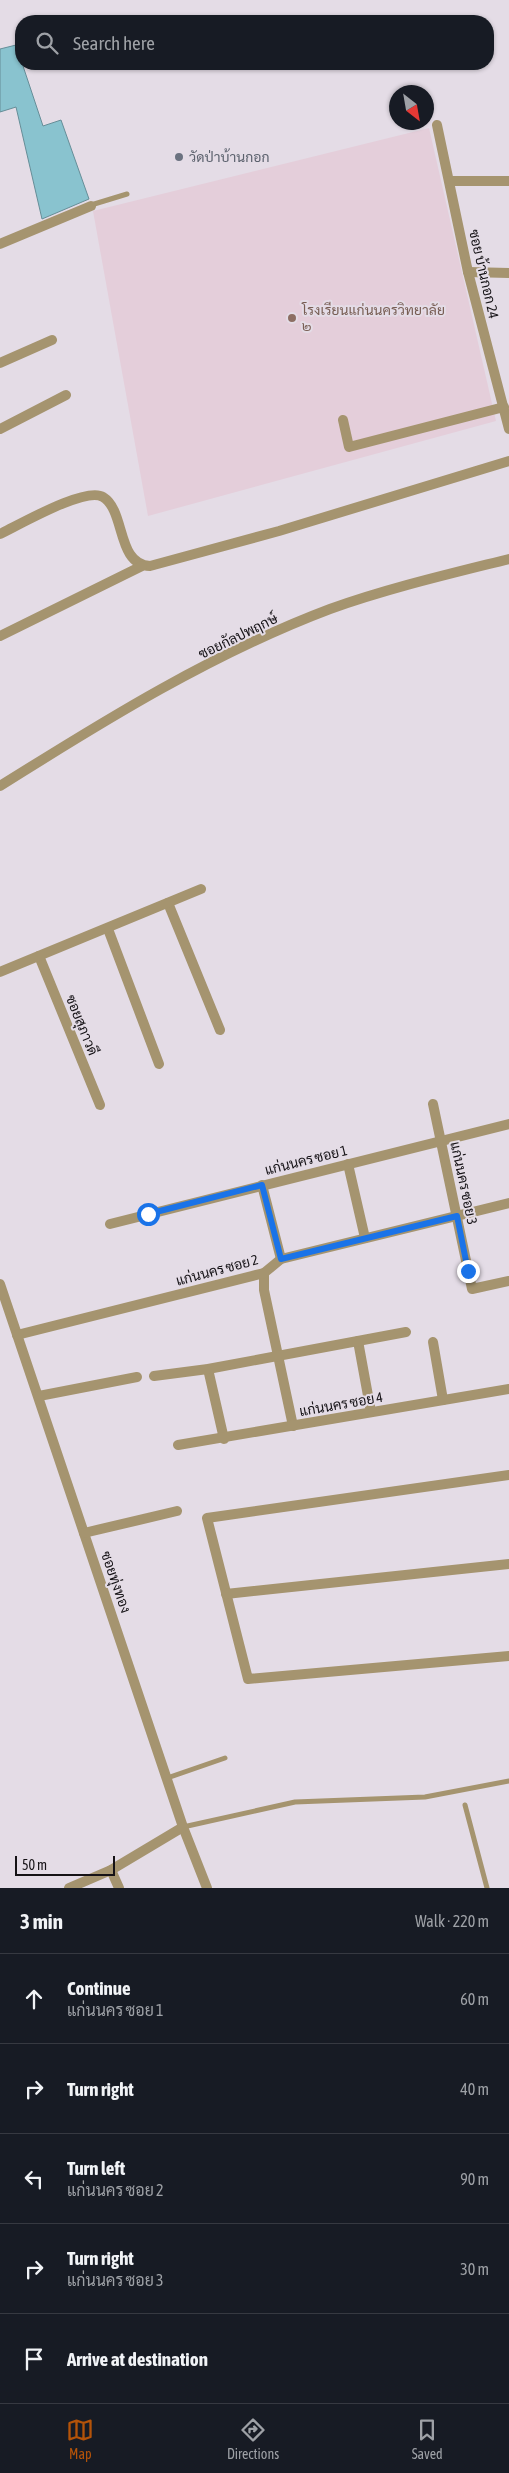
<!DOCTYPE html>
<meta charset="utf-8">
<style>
body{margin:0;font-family:"Asap Condensed",Sarabun,sans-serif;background:#242831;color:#f1f3f6}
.compass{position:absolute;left:389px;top:85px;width:45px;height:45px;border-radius:50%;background:#171b24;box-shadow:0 1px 4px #0004;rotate:149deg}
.scale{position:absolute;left:15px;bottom:12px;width:100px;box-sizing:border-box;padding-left:5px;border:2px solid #151216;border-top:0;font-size:14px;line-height:18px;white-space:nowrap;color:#151216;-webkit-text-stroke:4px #e4dce6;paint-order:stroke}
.stop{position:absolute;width:15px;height:15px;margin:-11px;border:4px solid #1a73e8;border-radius:50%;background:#fff}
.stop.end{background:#1a73e8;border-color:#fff;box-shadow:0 1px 5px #0008}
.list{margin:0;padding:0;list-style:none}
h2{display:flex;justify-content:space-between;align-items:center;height:65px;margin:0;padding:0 20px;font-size:21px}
h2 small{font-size:16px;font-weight:400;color:#9ea1a6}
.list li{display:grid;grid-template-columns:32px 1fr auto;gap:15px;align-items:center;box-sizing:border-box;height:90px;padding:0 20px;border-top:1px solid #363941}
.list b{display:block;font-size:19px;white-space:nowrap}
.list p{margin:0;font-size:16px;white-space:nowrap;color:#9ea1a6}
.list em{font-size:16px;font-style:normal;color:#9ea1a6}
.icon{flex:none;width:28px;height:28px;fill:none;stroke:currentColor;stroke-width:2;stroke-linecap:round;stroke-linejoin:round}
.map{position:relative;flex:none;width:509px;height:1888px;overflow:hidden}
.search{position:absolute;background:#171b24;box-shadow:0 1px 4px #0004;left:15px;right:15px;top:15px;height:55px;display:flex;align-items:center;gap:12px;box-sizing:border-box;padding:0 18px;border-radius:20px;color:#9ea1a6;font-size:19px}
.sheet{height:515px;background:#171b24}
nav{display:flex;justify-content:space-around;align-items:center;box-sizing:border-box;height:70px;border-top:1px solid #363941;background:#171b24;font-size:14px;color:#9ea1a6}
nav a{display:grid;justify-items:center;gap:2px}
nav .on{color:#b45309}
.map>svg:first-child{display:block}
</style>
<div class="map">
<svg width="509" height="1888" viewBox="0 0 509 1888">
<rect width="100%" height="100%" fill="#e4dce6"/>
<polygon fill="#e4ceda" points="429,128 496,421 148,516 93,211"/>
<polygon fill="#89c3cf" stroke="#668e98" points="16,45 43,126 61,120 89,199 42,219 16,107 0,112 0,49"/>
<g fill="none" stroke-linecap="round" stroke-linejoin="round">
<g stroke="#a5946f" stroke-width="5">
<polyline points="91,205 127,194"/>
<polyline points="167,1778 225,1758"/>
<polyline points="465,1805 487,1888"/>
<polyline points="183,1827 295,1802 425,1797 509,1781"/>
</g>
<g stroke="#a5946f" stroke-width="10">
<polyline points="437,125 468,272 509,429"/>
<polyline points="450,181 509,181"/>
<polyline points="0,244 91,206"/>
<polyline points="468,272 509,273"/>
<polyline points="0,363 52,340"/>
<polyline points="343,420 349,447 504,407"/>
<polyline points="0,429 66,395"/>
<path d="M0 534C19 525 86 486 103 497 126 511 116 564 150 566L279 531 509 461"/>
<polyline points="0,636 142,566"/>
<path d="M0 786C105 720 213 653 330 609 389 588 449 574 509 559"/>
<polyline points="168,903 220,1030"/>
<polyline points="108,929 159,1064"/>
<polyline points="39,956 100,1105"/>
<polyline points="0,972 201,889"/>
<polyline points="433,1104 472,1289 509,1281"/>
<polyline points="348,1164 365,1238"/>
<polyline points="262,1185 281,1259"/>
<polyline points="110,1224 509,1124"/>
<polyline points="264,1273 264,1290 293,1426"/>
<polyline points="0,1284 183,1827 207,1888"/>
<polyline points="17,1335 264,1273 281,1259 509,1203"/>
<polyline points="358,1341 371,1412"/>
<polyline points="433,1342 443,1400"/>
<polyline points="208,1369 224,1439"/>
<polyline points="154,1376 208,1369 406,1332"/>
<polyline points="39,1396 137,1377"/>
<polyline points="178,1445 509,1389"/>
<polyline points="509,1475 207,1518 248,1679 509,1656"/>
<polyline points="84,1533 177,1511"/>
<polyline points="226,1594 509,1564"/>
<polyline points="111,1870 119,1888"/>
<polyline points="69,1888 111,1870 183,1827"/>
</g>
</g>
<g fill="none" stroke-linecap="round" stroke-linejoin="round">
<polyline stroke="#1a73e8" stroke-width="6" points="148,1214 262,1185 281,1259 457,1216 468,1271"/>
</g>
<circle fill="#6b7280" stroke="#e4dce6" stroke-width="2" cx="179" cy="157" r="5"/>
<circle fill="#8d6e63" stroke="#e4dce6" stroke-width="2" cx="292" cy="318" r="5"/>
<g text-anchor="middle" stroke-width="4" stroke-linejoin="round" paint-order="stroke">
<g font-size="14" fill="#5b616d" stroke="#e4dce6" text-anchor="start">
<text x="189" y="162">วัดป่าบ้านกอก</text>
</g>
<g font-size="14" fill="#151216" stroke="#e4dce6">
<text transform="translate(484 274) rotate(77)" y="5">ซอย บ้านกอก 24</text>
<text transform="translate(238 636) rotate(-26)" y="5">ซอยกัลปพฤกษ์</text>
<text transform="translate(82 1025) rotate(68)" y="5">ซอยสุภาวดี</text>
<text transform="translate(306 1160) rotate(-14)" y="5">แก่นนคร ซอย 1</text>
<text transform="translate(464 1183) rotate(78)" y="5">แก่นนคร ซอย 3</text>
<text transform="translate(217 1270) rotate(-15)" y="5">แก่นนคร ซอย 2</text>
<text transform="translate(341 1404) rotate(-10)" y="5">แก่นนคร ซอย 4</text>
<text transform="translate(116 1582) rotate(71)" y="5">ซอยทุ่งทอง</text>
</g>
<g font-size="14" fill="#785e54" stroke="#e4dce6" text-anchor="start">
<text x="302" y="315">โรงเรียนแก่นนครวิทยาลัย<tspan x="302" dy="16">๒</tspan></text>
</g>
</g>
</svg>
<svg class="compass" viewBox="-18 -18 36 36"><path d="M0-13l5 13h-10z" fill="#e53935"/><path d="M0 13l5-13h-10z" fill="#9ea1a6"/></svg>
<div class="scale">50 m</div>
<div class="stop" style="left:148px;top:1214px"></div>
<div class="stop end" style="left:468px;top:1271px"></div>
<div class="search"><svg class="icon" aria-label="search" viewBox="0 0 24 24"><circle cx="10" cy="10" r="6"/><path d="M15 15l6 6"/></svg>Search here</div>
</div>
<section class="sheet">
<h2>3 min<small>Walk · 220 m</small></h2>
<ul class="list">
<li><svg class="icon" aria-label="ahead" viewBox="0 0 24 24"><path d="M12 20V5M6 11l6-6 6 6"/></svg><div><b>Continue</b><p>แก่นนคร ซอย 1</p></div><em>60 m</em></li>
<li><svg class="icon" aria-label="right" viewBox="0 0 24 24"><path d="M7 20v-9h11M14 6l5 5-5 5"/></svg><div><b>Turn right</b></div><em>40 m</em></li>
<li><svg class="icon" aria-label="left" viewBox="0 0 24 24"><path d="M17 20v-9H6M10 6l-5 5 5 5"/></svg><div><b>Turn left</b><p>แก่นนคร ซอย 2</p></div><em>90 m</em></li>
<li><svg class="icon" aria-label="right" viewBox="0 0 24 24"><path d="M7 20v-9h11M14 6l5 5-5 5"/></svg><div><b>Turn right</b><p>แก่นนคร ซอย 3</p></div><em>30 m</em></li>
<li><svg class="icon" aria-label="arrive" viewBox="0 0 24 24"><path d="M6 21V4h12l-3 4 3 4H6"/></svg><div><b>Arrive at destination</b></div></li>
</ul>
</section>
<nav>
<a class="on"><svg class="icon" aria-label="map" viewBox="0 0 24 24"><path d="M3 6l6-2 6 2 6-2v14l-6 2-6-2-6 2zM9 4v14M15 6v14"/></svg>Map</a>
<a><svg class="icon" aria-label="directions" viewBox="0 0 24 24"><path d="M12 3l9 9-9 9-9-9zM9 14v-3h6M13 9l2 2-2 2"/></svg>Directions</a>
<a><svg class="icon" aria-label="saved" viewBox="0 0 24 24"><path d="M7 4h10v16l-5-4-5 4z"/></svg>Saved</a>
</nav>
